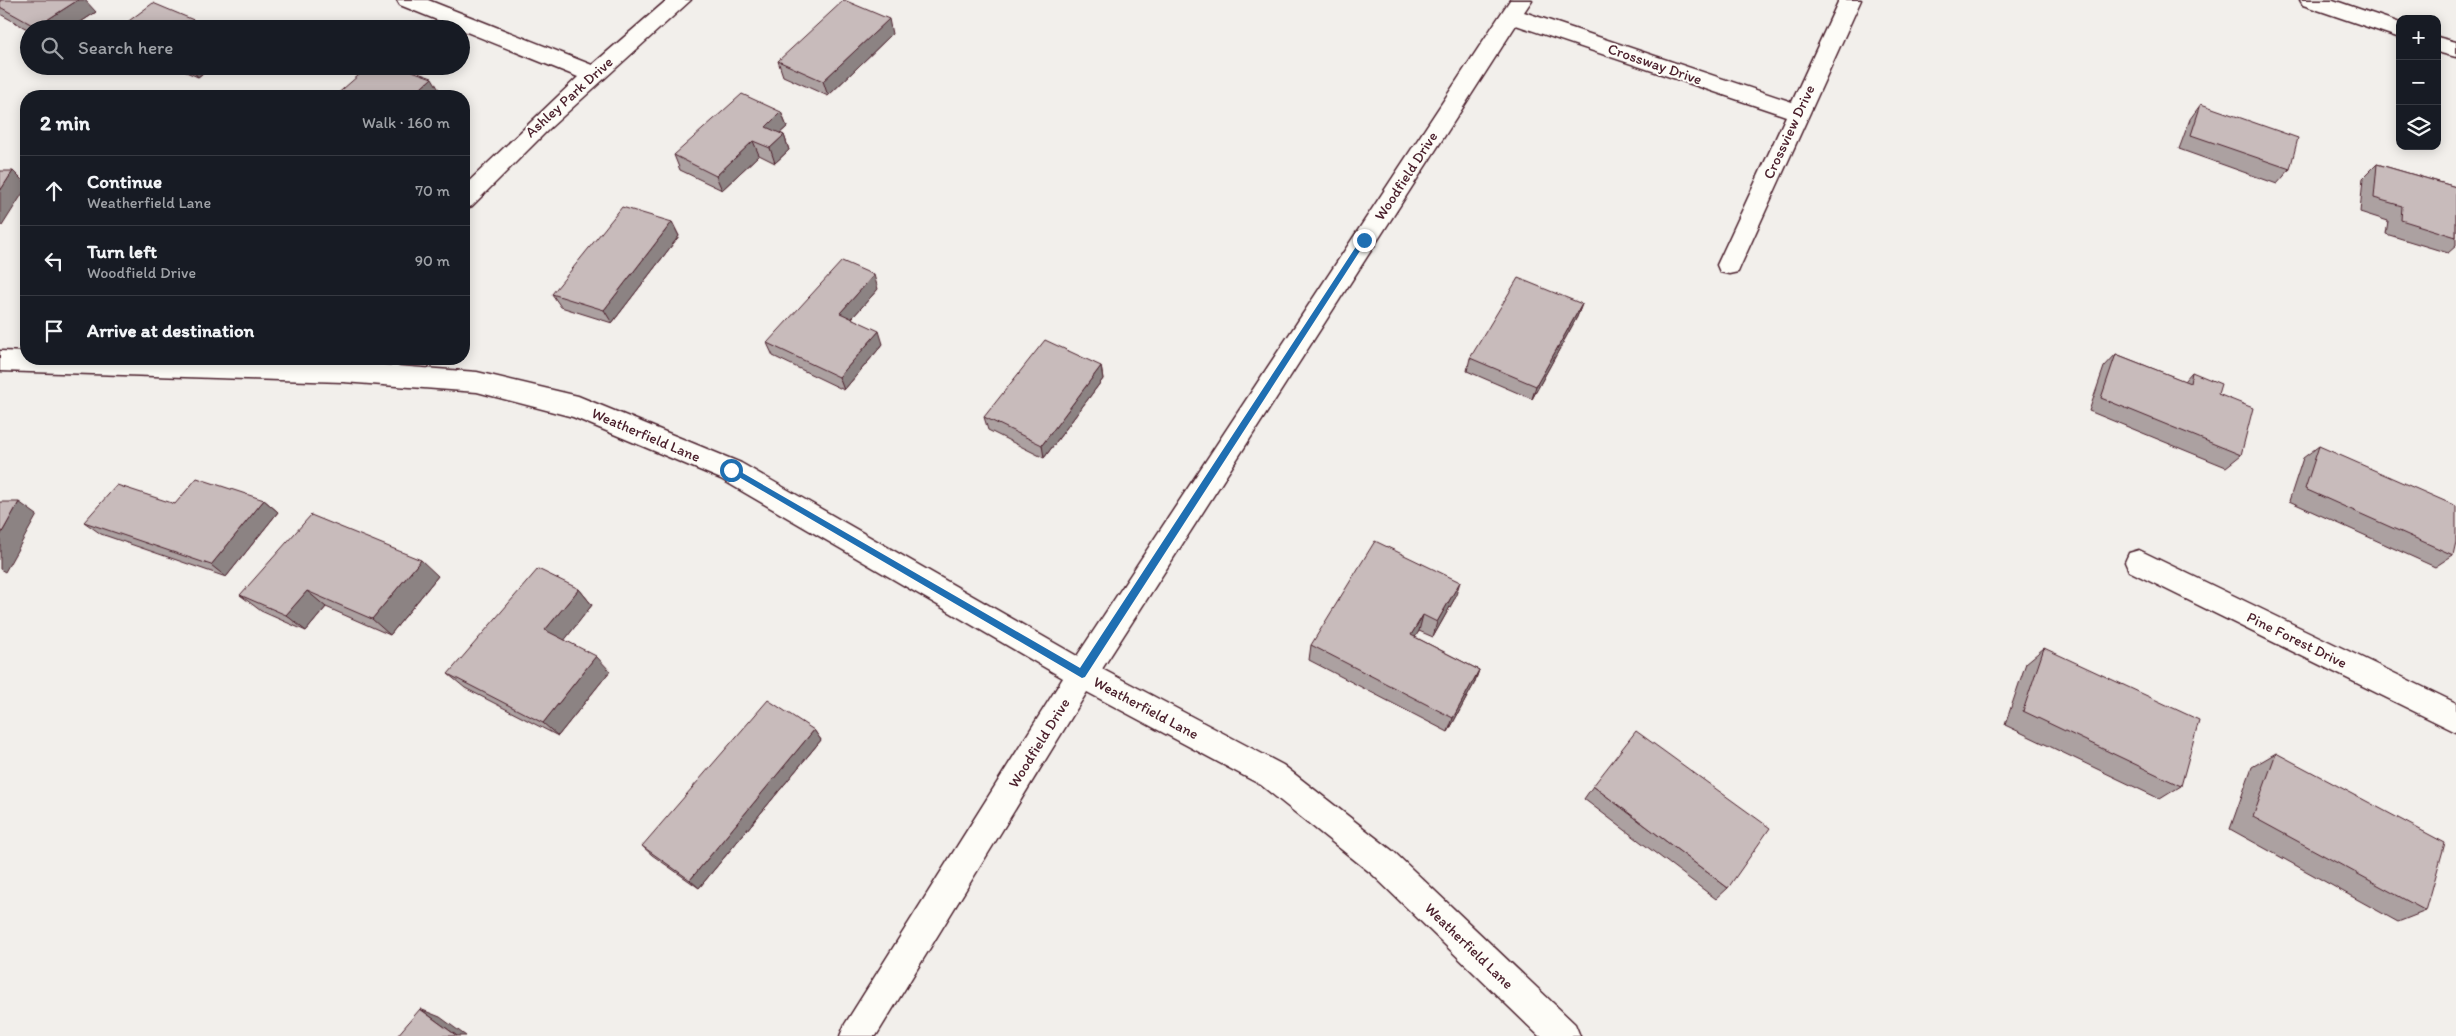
<!DOCTYPE html>
<meta charset="utf-8">
<style>
body{margin:0;font-family:Itim,sans-serif;background:#20242c;color:#f1f3f6}
.controls{position:absolute;right:15px;top:15px;display:grid;overflow:hidden;border-radius:10px;box-shadow:0 2px 12px #0003}
.controls button{width:45px;height:45px;display:grid;place-items:center;padding:0;border:0;border-bottom:1px solid #363941;background:#171b24;color:#f1f3f6;font:25px sans-serif}
.stop{position:absolute;width:15px;height:15px;margin:-11px;border:4px solid #1f6fb2;border-radius:50%;background:#fff}
.stop.end{background:#1f6fb2;border-color:#fff;box-shadow:0 1px 5px #0008}
.list{margin:0;padding:0;list-style:none}
h2{display:flex;justify-content:space-between;align-items:center;height:65px;margin:0;padding:0 20px;font-size:21px}
h2 small{font-size:16px;font-weight:400;color:#9ea1a6}
.list li{display:grid;grid-template-columns:32px 1fr auto;gap:15px;align-items:center;box-sizing:border-box;height:70px;padding:0 20px;border-top:1px solid #363941}
.list b{display:block;font-size:19px;white-space:nowrap}
.list p{margin:0;font-size:16px;white-space:nowrap;color:#9ea1a6}
.list em{font-size:16px;font-style:normal;color:#9ea1a6}
.icon{flex:none;width:28px;height:28px;fill:none;stroke:currentColor;stroke-width:2;stroke-linecap:round;stroke-linejoin:round}
.map{position:relative;flex:none;width:2456px;height:1036px;overflow:hidden}
.search{position:absolute;background:#171b24;box-shadow:0 2px 12px #0003;left:20px;top:20px;width:450px;height:55px;display:flex;align-items:center;gap:12px;box-sizing:border-box;padding:0 18px;border-radius:28px;color:#9ea1a6;font-size:19px}
.panel{position:absolute;background:#171b24;box-shadow:0 2px 12px #0003;left:20px;top:90px;width:450px;height:275px;border-radius:20px}
.map>svg:first-child{display:block}
</style>
<div class="map">
<svg width="2456" height="1036" viewBox="0 0 2456 1036">
<rect width="100%" height="100%" fill="#f2efeb"/>
<filter id="ink" filterUnits="userSpaceOnUse"><feTurbulence type="fractalNoise" baseFrequency=".02" numOctaves="2"/><feDisplacementMap in="SourceGraphic" scale="10" xChannelSelector="R" yChannelSelector="G"/><feConvolveMatrix kernelMatrix="1 2 1 2 8 2 1 2 1" color-interpolation-filters="sRGB"/></filter>
<g filter="url(#ink)">
<g fill="none" stroke-linecap="round" stroke-linejoin="round">
<g stroke="#4a1f2b" stroke-width="3">
<g id="minor">
<polygon points="397,0 428,0 592,65 667,0 691,0 550,128 472,206 464,209 464,186 578,77 400,5"/>
<polygon points="1510,0 1532,0 1524,12 1792,102 1839,0 1861,0 1741,265 1738,272 1729,274 1720,272 1717,265 1786,116 1516,25 1102,669 1283,765 1394,852 1575,1024 1580,1036 1539,1036 1372,874 1261,785 1087,692 876,1036 840,1036 845,1024 1063,678 721,479 573,417 477,392 343,382 0,371 0,351 26,352 26,359 251,359 343,362 477,372 578,396 741,463 1077,656"/>
<polygon points="2300,0 2333,0 2400,23 2400,38 2303,5"/>
<polygon points="2437,37 2456,42 2456,57 2437,52"/>
<polygon points="2139,550 2456,703 2456,732 2129,571 2125,562 2129,553"/>
</g>
</g>
<use href="#minor" fill="#fdfcf7" fill-rule="evenodd"/>
</g>
<g fill="#aca1a1" stroke="#4a1f2b">
<polygon points="0,0 96,12 70,29 29,29 29,30 0,14"/>
<polygon points="892,34 828,96 783,76 778,61"/>
<polygon points="172,66 212,66 198,77"/>
<polygon points="2201,104 2290,169 2277,184 2179,149 2190,119"/>
<polygon points="781,112 787,127 780,133 784,135 789,150 775,163 759,155 722,190 680,170 674,155"/>
<polygon points="2377,164 2456,187 2456,246 2448,253 2386,234 2388,221 2360,212 2363,178"/>
<polygon points="672,222 679,236 612,323 561,307 552,294"/>
<polygon points="878,289 852,318 883,344 844,390 773,356 767,343"/>
<polygon points="1582,304 1577,317 1532,399 1467,371 1470,358"/>
<polygon points="2116,354 2184,381 2192,372 2218,394 2241,455 2226,467 2089,411 2104,367"/>
<polygon points="1101,366 1103,379 1044,458 988,430 984,417"/>
<polygon points="2319,446 2453,555 2435,567 2289,501 2303,458"/>
<polygon points="264,500 278,512 226,577 101,534 84,522 175,504"/>
<polygon points="438,576 390,635 326,607 306,631 261,611 240,595"/>
<polygon points="579,589 592,605 564,640 610,671 558,736 465,688 448,674"/>
<polygon points="1455,598 1433,637 1419,631 1415,637 1479,670 1474,684 1448,732 1309,660 1311,645"/>
<polygon points="2044,648 2181,786 2160,799 2005,725 2026,663"/>
<polygon points="814,730 821,740 699,888 652,855 642,846"/>
<polygon points="2276,753 2426,911 2398,922 2230,829 2252,767"/>
<polygon points="1593,786 1728,888 1716,899 1584,799"/>
</g>
<g fill="#8c8383" stroke="#4a1f2b">
<polygon points="78,0 85,0 96,12 70,29 37,29 36,27"/>
<polygon points="889,19 892,34 828,96 823,81"/>
<polygon points="189,66 212,66 198,77"/>
<polygon points="432,78 441,93 438,96 412,96"/>
<polygon points="781,112 787,127 771,141 766,127"/>
<polygon points="784,135 789,150 775,163 770,148"/>
<polygon points="753,141 759,155 722,190 716,176"/>
<polygon points="13,171 26,184 26,188 2,226 0,224 0,191"/>
<polygon points="672,222 679,236 612,323 604,310"/>
<polygon points="874,275 878,289 845,326 840,313"/>
<polygon points="1582,304 1577,317 1532,399 1536,386"/>
<polygon points="879,331 883,344 844,390 839,377"/>
<polygon points="1101,366 1103,379 1044,458 1042,445"/>
<polygon points="264,500 278,512 226,577 211,565"/>
<polygon points="19,502 37,515 5,572 0,569 0,536"/>
<polygon points="421,560 438,576 390,635 372,619"/>
<polygon points="1460,582 1455,598 1433,637 1437,622"/>
<polygon points="579,589 592,605 560,646 545,630"/>
<polygon points="307,591 326,607 306,631 286,615"/>
<polygon points="1423,615 1419,631 1407,650 1411,635"/>
<polygon points="596,656 610,671 558,736 543,723"/>
<polygon points="1479,670 1474,684 1448,732 1453,718"/>
<polygon points="814,730 821,740 699,888 690,880"/>
<polygon points="420,1009 440,1017 466,1036 457,1036"/>
</g>
<g fill="#c8bbbb" stroke="#4a1f2b">
<polygon points="0,0 78,0 36,27 0,7"/>
<polygon points="844,0 889,19 823,81 778,61"/>
<polygon points="153,3 215,29 118,29"/>
<polygon points="384,66 398,66 432,78 412,96 335,96 367,68 378,72"/>
<polygon points="742,94 781,112 766,127 784,135 770,148 753,141 716,176 674,155"/>
<polygon points="2201,104 2298,138 2290,169 2191,135"/>
<polygon points="2377,164 2456,187 2456,237 2401,220 2402,206 2374,198"/>
<polygon points="0,171 13,171 0,191"/>
<polygon points="622,207 672,222 604,310 552,294"/>
<polygon points="842,261 874,275 840,313 879,331 839,377 767,343"/>
<polygon points="1518,278 1582,304 1536,386 1470,358"/>
<polygon points="1045,340 1101,366 1042,445 984,417"/>
<polygon points="2116,354 2190,383 2192,372 2221,384 2218,394 2253,408 2241,455 2101,398"/>
<polygon points="2319,446 2456,506 2456,542 2453,555 2305,489"/>
<polygon points="197,478 264,500 211,565 84,522 117,485 175,504"/>
<polygon points="0,502 19,502 0,536"/>
<polygon points="311,515 421,560 372,619 307,591 286,615 240,595"/>
<polygon points="1375,541 1460,582 1437,622 1423,615 1411,635 1479,670 1453,718 1311,645"/>
<polygon points="538,569 579,589 545,630 596,656 543,723 448,674"/>
<polygon points="2044,648 2199,720 2181,786 2023,711"/>
<polygon points="768,700 814,730 690,880 642,846"/>
<polygon points="1636,731 1770,828 1728,888 1593,786"/>
<polygon points="2276,753 2445,843 2426,911 2253,817"/>
<polygon points="420,1009 457,1036 397,1036"/>
</g>
</g>
<polygon fill="#1f6fb2" points="1361,239 1367,240 1085,677 1082,678 727,470 731,467 734,468 1080,668"/>
<g text-anchor="middle" stroke-width="4" stroke-linejoin="round" paint-order="stroke">
<g font-size="15" fill="#4a1f2b" stroke="#fdfcf7">
<text transform="translate(1655 64) rotate(19)" y="5">Crossway Drive</text>
<text transform="translate(569 97) rotate(-42)" y="5">Ashley Park Drive</text>
<text transform="translate(1789 132) rotate(-65)" y="5">Crossview Drive</text>
<text transform="translate(1406 176) rotate(-57)" y="5">Woodfield Drive</text>
<text transform="translate(646 435) rotate(23)" y="5">Weatherfield Lane</text>
<text transform="translate(2297 640) rotate(26)" y="5">Pine Forest Drive</text>
<text transform="translate(1146 708) rotate(28)" y="5">Weatherfield Lane</text>
<text transform="translate(1039 743) rotate(-58)" y="5">Woodfield Drive</text>
<text transform="translate(1469 946) rotate(44)" y="5">Weatherfield Lane</text>
</g>
</g>
</svg>
<div class="controls">
<button>+</button>
<button>−</button>
<button><svg class="icon" aria-label="layers" viewBox="0 0 24 24"><path d="M12 4l9 5-9 5-9-5zM3 14l9 5 9-5"/></svg></button>
</div>
<div class="stop" style="left:731px;top:470px"></div>
<div class="stop end" style="left:1364px;top:240px"></div>
<div class="search"><svg class="icon" aria-label="search" viewBox="0 0 24 24"><circle cx="10" cy="10" r="6"/><path d="M15 15l6 6"/></svg>Search here</div>
<section class="panel">
<h2>2 min<small>Walk · 160 m</small></h2>
<ul class="list">
<li><svg class="icon" aria-label="ahead" viewBox="0 0 24 24"><path d="M12 20V5M6 11l6-6 6 6"/></svg><div><b>Continue</b><p>Weatherfield Lane</p></div><em>70 m</em></li>
<li><svg class="icon" aria-label="left" viewBox="0 0 24 24"><path d="M17 20v-9H6M10 6l-5 5 5 5"/></svg><div><b>Turn left</b><p>Woodfield Drive</p></div><em>90 m</em></li>
<li><svg class="icon" aria-label="arrive" viewBox="0 0 24 24"><path d="M6 21V4h12l-3 4 3 4H6"/></svg><div><b>Arrive at destination</b></div></li>
</ul>
</section>
</div>
